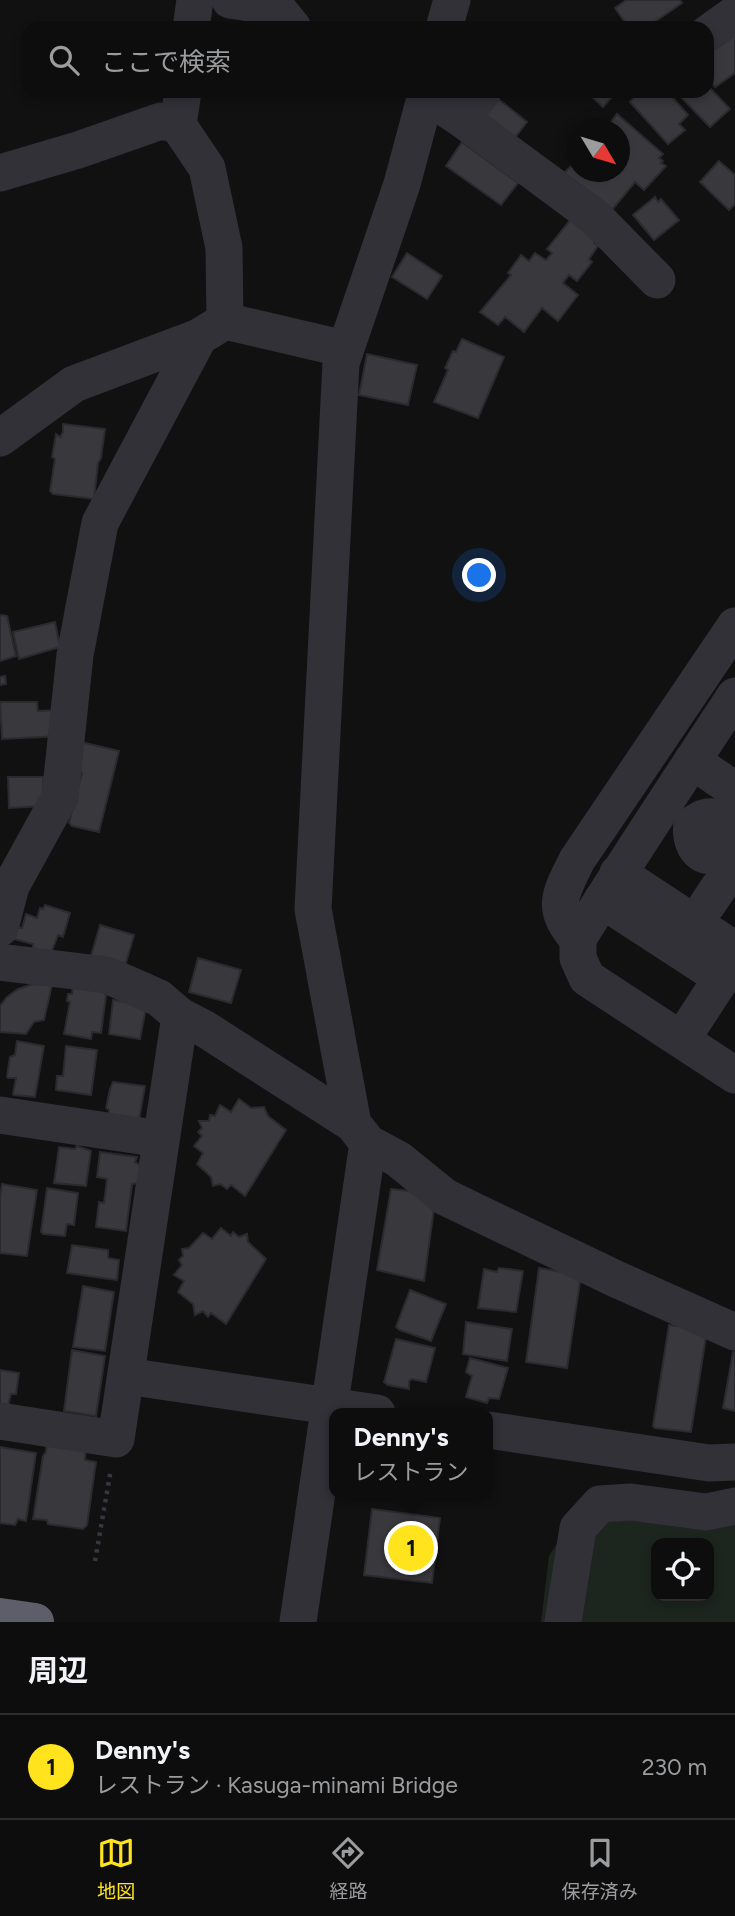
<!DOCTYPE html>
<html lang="ja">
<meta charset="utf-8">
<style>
body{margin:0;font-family:Figtree,"Noto Sans JP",sans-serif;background:#161617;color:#f1f3f6}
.controls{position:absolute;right:21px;bottom:21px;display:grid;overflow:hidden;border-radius:14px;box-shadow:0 4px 10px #0003}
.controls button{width:63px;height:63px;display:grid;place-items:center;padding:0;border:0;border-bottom:2px solid #2d2d2e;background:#0d0d0e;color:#f1f3f6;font:35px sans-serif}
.compass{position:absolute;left:567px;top:119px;width:63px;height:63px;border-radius:50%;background:#0d0d0e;box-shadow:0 4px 10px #0003;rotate:128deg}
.you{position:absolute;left:480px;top:576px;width:24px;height:24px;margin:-18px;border:5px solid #fff;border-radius:50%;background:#1a73e8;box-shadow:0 0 0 10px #1a73e833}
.badge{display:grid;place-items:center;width:46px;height:46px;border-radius:50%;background:#fee31d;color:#111;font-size:23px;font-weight:700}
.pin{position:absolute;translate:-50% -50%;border:4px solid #fff;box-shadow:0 2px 7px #0006}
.popup{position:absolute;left:329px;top:1408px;width:164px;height:91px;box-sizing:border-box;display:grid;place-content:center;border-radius:14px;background:#0d0d0e;filter:drop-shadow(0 2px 5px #0005);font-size:23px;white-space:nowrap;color:#9a9c9e}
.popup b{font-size:26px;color:#f1f3f6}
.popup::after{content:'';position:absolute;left:50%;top:100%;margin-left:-14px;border:14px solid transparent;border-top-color:#0d0d0e}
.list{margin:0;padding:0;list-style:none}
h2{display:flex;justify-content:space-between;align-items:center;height:91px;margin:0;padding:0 28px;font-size:30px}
h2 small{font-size:23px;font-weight:400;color:#9a9c9e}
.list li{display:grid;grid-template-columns:46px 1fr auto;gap:21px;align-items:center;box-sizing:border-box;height:105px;padding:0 28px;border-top:2px solid #2d2d2e}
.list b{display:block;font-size:26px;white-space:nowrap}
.list p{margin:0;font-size:23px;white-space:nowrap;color:#9a9c9e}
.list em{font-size:23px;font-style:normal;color:#9a9c9e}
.icon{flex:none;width:38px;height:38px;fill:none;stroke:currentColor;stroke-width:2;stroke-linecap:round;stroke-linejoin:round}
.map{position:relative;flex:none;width:735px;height:1622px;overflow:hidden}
.search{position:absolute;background:#0d0d0e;box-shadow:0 4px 10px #0003;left:21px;right:21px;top:21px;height:77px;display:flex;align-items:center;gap:18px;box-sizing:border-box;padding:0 24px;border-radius:21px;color:#9a9c9e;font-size:26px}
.sheet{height:196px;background:#0d0d0e}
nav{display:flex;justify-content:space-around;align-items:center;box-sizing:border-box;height:98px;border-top:2px solid #2d2d2e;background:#0d0d0e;font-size:19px;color:#9a9c9e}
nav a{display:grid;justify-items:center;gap:4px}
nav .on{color:#fee31d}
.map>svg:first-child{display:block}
</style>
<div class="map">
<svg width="735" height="1622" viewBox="0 0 735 1622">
<rect width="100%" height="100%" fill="#111112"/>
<path fill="#1d251f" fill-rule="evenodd" d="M735 1495V1622H541L549 1556 570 1524ZM656 1543H709V1596H656Z"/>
<g fill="#38383d" stroke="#2b2a2e" stroke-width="2">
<polygon points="626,0 680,0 682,3 646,28 629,28 615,8"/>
<polygon points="735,24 735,73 715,87 707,76 707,40"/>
<polygon points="707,85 730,109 710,127 681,97 687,91 707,91"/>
<polygon points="586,91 617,91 603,107"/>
<polygon points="640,91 667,91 688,115 679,124 685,130 668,144 630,102"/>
<polygon points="496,97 527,122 510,144 478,120"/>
<polygon points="617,114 663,154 659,158 663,161 661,163 666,166 644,190 635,182 606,217 561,176 578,159 578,172 620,172 620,130 591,130 599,121 607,127"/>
<polygon points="462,142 518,183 501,205 446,166"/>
<polygon points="719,161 735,175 735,204 729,210 700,182"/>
<polygon points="655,197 658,202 661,199 679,220 654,240 633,215"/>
<polygon points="571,219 596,239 594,243 598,246 589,259 592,262 577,281 569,275 563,283 578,295 558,321 542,308 524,332 505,317 498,325 480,312 511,275 508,273 521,255 529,261 535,253 546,260 552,253 547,249"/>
<polygon points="407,253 442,276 427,299 392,277"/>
<polygon points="462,339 504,357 478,418 434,402 448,370 445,368 453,351 456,352"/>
<polygon points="367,354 417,365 408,405 359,395"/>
<polygon points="63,424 105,429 101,458 98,463 94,499 53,494 50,491 55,459 52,457 56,434 60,437 63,432"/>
<polygon points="2,615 7,616 16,656 0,661 0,616"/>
<polygon points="55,622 60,647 19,659 13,632"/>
<polygon points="5,676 6,684 0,685 0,677"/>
<polygon points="0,702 37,702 38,711 60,710 62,736 2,739"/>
<polygon points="81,742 119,751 99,832 72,826 69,823 82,773 80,771"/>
<polygon points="8,777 43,777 44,806 9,808"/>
<polygon points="45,905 70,913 63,937 58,935 51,953 33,948 33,944 14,939 17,927 22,928 26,914 37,918 40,908 43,909"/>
<polygon points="100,925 134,935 125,966 90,960"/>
<polygon points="198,958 241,970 231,1003 189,992"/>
<polygon points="33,984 52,985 44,1020 34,1022 26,1034 0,1032 0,1006 7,997 18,989"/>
<polygon points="73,986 104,992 106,996 101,1033 92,1032 91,1039 64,1034 70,1002 67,1001 68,994 72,994"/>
<polygon points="113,1000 141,1004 146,1008 140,1039 109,1034"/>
<polygon points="17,1041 44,1046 35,1097 14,1095 13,1094 16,1078 8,1078 7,1076 10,1057 15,1055"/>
<polygon points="66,1046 97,1050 91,1095 56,1090 57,1076 63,1076"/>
<polygon points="113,1082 145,1086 139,1120 109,1115 109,1110 106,1108 110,1089"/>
<polygon points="239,1099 251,1108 264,1107 268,1116 286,1130 245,1196 231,1185 227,1189 220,1184 213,1186 211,1177 197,1164 203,1153 194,1146 202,1136 198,1132 202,1128 199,1121 209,1121 210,1115 215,1116 220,1105 231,1112"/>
<polygon points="77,1146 91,1151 86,1186 54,1183 59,1147 75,1149"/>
<polygon points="100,1152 137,1157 135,1162 142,1166 138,1183 132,1184 126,1231 96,1227 99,1202 104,1203 107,1179 97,1177"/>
<polygon points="2,1184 37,1190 27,1256 0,1253 0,1197"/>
<polygon points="47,1188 78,1193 74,1225 67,1224 65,1236 43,1234 41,1232"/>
<polygon points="391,1189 436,1194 424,1281 377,1270"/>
<polygon points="221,1228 231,1236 233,1232 239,1237 247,1234 248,1242 266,1259 226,1324 211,1313 208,1317 203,1311 195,1315 193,1304 178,1292 184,1281 174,1275 182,1265 179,1260 183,1256 182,1249 189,1248 203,1233 212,1239"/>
<polygon points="72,1245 108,1250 108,1258 119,1260 117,1280 67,1273"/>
<polygon points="499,1268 523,1271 516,1312 478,1308 484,1269 497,1272"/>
<polygon points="539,1268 581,1275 567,1368 526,1362"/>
<polygon points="83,1286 114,1292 105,1351 73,1347"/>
<polygon points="410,1290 446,1304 431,1341 400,1330 396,1327"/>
<polygon points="466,1322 512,1329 507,1361 463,1354"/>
<polygon points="669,1325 707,1330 691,1432 655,1428 653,1426"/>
<polygon points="396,1339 435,1348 426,1382 412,1379 409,1381 409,1389 388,1385 384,1382"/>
<polygon points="72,1350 105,1356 96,1416 64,1411"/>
<polygon points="733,1352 735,1353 735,1411 723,1408"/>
<polygon points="470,1358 508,1368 499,1399 489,1398 487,1403 466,1397 472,1376 466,1372"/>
<polygon points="0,1370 19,1373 16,1394 11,1394 8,1406 0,1404"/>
<polygon points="47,1441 86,1447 85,1460 96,1462 87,1525 83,1529 48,1524 47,1520 33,1519 43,1456 46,1452"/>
<polygon points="0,1447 36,1453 26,1521 18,1519 15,1525 0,1523"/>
<polygon points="372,1509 440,1518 432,1583 364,1575"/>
</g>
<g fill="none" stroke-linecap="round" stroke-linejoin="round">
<polyline stroke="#37383f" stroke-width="4.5" stroke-dasharray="3.5 5" stroke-linecap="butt" points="95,1561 111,1469"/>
<g stroke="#323138" stroke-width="37">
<polyline points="230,0 276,7 293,28"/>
<polyline points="191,28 195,0"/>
<polyline points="444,28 452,0"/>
<polyline points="707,34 735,14"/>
<polyline points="427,91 402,184 341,363 313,909 353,1124 368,1143 398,1159 445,1197 616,1279 735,1332"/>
<polyline points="426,95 462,119 595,217 657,280"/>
<polyline points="462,119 483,91"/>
<polyline points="0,173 78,150 161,121 178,125"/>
<polyline points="225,321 345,349"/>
<polyline points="0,438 74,384 199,337"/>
<path d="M735 696C682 777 628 857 578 939V958L587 978 735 1075"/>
<polyline points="692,761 735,790"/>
<path d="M735 838C726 840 725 849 717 853 699 863 689 840 692 825 702 817 708 815 721 818 734 839 710 859 735 875"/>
<polyline points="618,873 735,950"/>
<polyline points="602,900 722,978"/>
<polyline points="707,905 719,887"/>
<polyline points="0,928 11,886 60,797 75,655 100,523 199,337 225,321 224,248 207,168 178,125 183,91"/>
<path d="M578 939C549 908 561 893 577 860L735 626"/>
<polyline points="0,962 107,975 159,998 180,1016"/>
<polyline points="682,1039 734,959"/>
<polyline points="0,1115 161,1139"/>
<polyline points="126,1376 377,1413"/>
<polyline points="0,1421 116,1439 180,1016 205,1029 353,1124"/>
<polyline points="488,1430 709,1463 735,1462"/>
<polyline points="298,1622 368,1143"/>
<polyline points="563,1622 578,1528 600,1504 631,1502 706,1512 735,1506"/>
</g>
<polyline stroke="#5d5e69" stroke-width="38" points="0,1617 35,1622"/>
</g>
</svg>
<div class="controls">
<button><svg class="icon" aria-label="locate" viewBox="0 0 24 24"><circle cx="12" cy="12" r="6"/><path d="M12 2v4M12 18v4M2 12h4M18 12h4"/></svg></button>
</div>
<svg class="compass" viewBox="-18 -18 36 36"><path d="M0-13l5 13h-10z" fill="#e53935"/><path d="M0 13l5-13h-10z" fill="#9a9c9e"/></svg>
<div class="you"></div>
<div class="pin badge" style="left:411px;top:1548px">1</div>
<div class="popup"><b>Denny's</b>レストラン</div>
<div class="search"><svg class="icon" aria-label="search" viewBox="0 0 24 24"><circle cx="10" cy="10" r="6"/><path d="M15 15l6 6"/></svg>ここで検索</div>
</div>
<section class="sheet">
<h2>周辺<small></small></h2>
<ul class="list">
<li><span class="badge">1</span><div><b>Denny's</b><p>レストラン · Kasuga-minami Bridge</p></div><em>230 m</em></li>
</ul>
</section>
<nav>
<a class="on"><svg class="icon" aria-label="map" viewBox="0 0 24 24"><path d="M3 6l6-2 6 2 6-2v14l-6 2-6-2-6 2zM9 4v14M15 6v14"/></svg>地図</a>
<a><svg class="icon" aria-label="directions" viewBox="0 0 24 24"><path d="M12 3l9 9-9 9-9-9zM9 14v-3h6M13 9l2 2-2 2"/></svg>経路</a>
<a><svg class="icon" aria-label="saved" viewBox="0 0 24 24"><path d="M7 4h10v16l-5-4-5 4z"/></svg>保存済み</a>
</nav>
